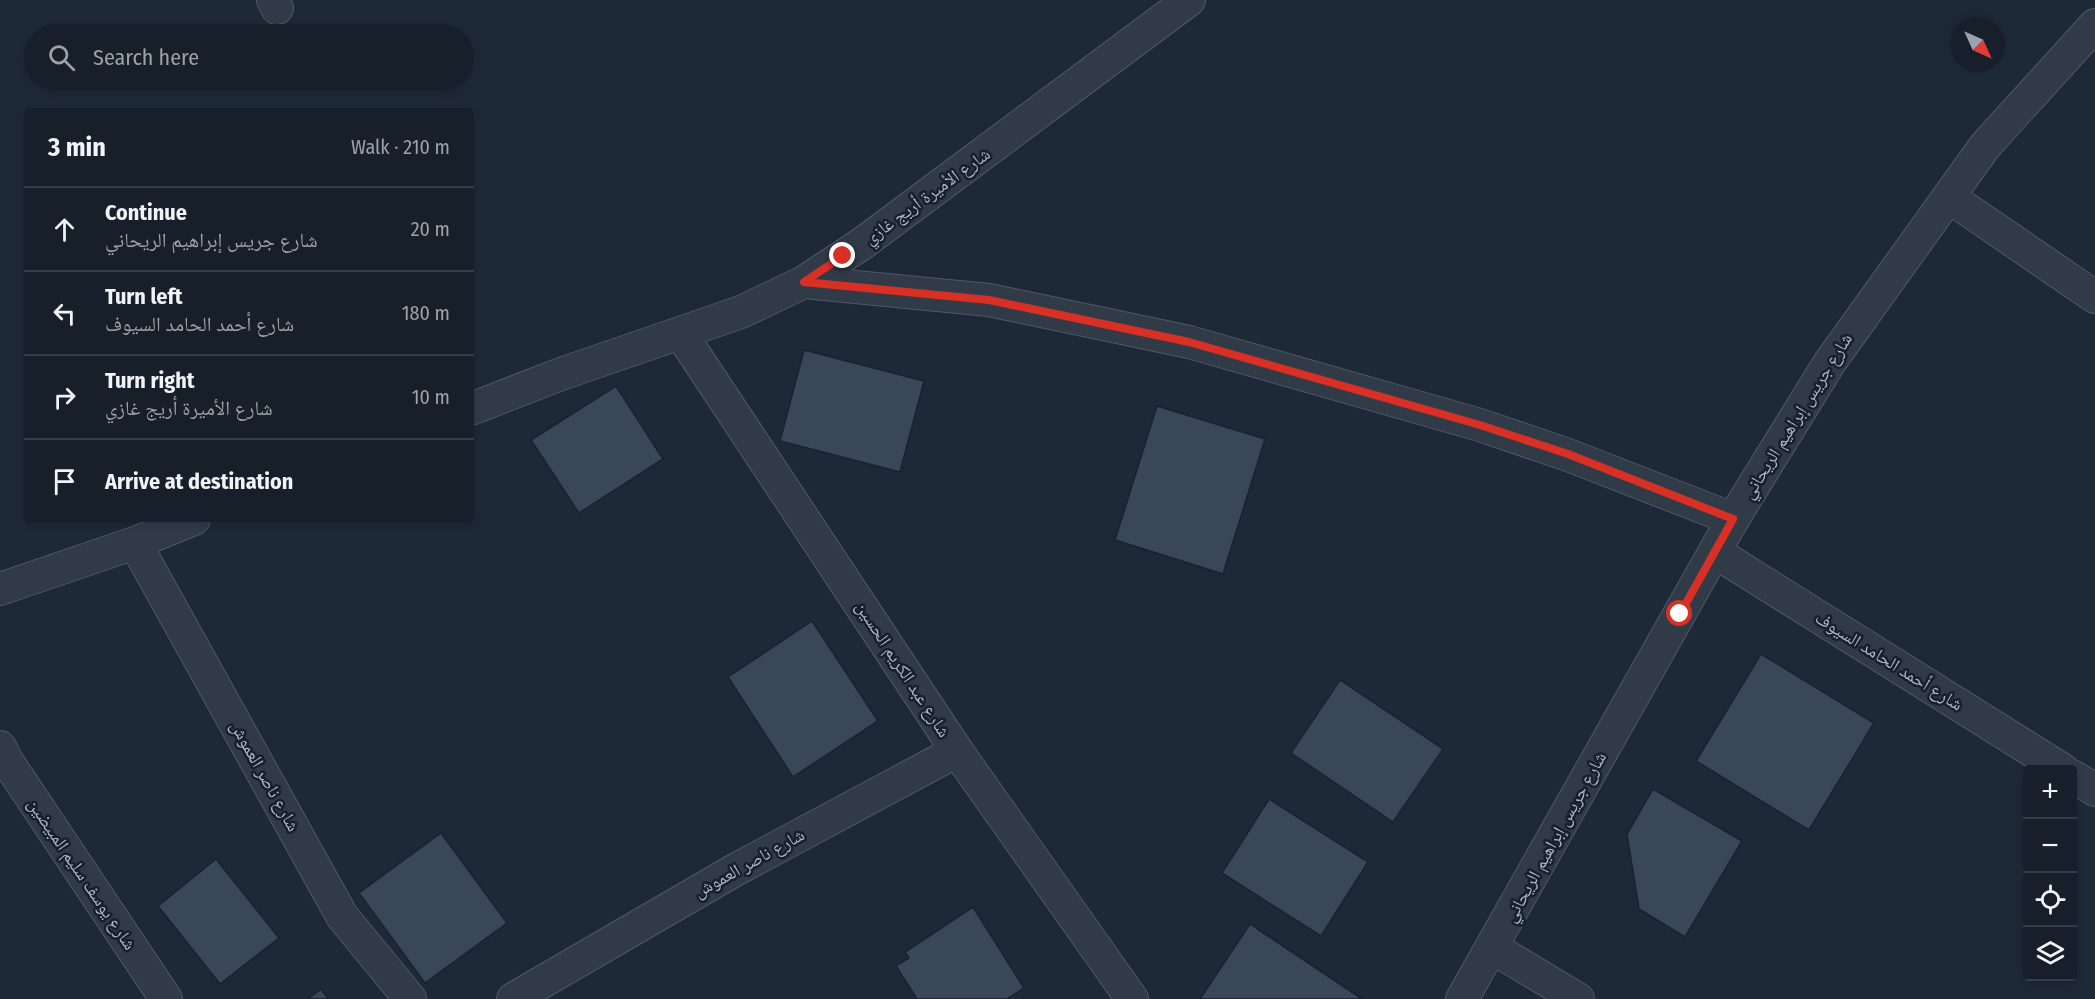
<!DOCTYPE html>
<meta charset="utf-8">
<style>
body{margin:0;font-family:"Fira Sans Condensed","Noto Naskh Arabic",sans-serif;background:#232c36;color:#f1f3f6}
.controls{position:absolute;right:18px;bottom:18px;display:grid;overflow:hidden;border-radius:6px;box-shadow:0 3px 9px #0003}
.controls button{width:54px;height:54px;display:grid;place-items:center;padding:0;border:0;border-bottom:2px solid #353d47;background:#161f2a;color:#f1f3f6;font:30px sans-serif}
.compass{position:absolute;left:1951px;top:18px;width:54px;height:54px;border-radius:50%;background:#161f2a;box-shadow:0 3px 9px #0003;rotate:135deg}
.stop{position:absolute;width:18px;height:18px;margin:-14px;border:4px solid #d93025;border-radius:50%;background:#fff}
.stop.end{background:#d93025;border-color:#fff;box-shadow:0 2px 6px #0008}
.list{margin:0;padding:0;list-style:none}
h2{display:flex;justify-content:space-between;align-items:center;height:78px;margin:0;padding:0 24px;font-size:26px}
h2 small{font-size:20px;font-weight:400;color:#9ea2a8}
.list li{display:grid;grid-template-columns:39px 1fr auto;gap:18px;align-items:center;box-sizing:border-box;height:84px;padding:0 24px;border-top:2px solid #353d47}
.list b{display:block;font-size:22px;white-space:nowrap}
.list p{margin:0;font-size:20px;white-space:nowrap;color:#9ea2a8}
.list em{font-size:20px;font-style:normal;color:#9ea2a8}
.icon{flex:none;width:33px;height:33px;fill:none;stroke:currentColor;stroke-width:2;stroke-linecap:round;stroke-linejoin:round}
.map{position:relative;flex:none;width:2095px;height:999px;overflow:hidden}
.search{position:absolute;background:#161f2a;box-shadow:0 3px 9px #0003;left:24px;top:24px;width:450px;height:66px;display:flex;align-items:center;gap:15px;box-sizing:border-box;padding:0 21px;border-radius:33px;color:#9ea2a8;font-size:22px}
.panel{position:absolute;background:#161f2a;box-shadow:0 3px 9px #0003;left:24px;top:108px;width:450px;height:414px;border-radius:6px}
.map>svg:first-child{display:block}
</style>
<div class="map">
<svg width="2095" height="999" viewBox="0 0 2095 999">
<rect width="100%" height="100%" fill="#1e2938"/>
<g fill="#394758" stroke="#19222e" stroke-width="1.5">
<polygon points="804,350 924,381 900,472 780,441"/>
<polygon points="616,386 663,459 579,513 531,440"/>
<polygon points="1157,406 1265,439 1223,574 1115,540"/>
<polygon points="812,621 878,721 793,777 728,677"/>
<polygon points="1761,654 1874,723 1809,830 1696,761"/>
<polygon points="1340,680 1443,749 1393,822 1291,753"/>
<polygon points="1653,789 1742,841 1685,937 1639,909 1627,834"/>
<polygon points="1269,799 1368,862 1321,936 1222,873"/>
<polygon points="441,833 507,923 425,983 359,893"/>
<polygon points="216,859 279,938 220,984 158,906"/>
<polygon points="973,907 1024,988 1007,999 917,999 896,966 909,958 905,952"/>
<polygon points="1250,924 1362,999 1200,999"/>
<polygon points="321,989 328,999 308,999"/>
</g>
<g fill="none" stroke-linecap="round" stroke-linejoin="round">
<g stroke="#4f5866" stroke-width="34">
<g id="minor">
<polyline points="273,0 277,8"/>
<polyline points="1949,197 2095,297"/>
<polyline points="804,282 989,300 1189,342 1480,425 1568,455 1733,519"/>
<polyline points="681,334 957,751 1132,999"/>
<polyline points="471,409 561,374 741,312 804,282 863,243 1189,0"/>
<polyline points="135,543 342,916 410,999"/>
<polyline points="1715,552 2063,770"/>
<polyline points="0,589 135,543 194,519"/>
<polyline points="0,747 7,761 166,999"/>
<polyline points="2072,776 2095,790"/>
<polyline points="1493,948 1578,999"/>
<polyline points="513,999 735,870 957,751"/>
<polyline points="1462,999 1733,519 1830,362 1985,146 2095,25"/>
</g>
</g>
<use href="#minor" stroke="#313b48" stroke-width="32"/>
</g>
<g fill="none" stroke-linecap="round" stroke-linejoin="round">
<polyline stroke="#d93025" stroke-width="8" points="843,256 804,282 989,300 1189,342 1480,425 1568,454 1733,519 1680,614"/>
</g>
<g text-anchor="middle" stroke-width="5" stroke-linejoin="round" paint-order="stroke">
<g font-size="18" fill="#abb5c5" stroke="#17202c">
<text transform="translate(927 196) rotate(-36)" y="6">شارع الأميرة أريج غازي</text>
<text transform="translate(1797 416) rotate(-58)" y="6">شارع جريس إبراهيم الريحاني</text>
<text transform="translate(1889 661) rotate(32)" y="6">شارع أحمد الحامد السيوف</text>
<text transform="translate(903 669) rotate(57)" y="6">شارع عبد الكريم الحسين</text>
<text transform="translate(265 776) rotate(61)" y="6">شارع ناصر العموش</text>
<text transform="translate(1555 837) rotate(-61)" y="6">شارع جريس إبراهيم الريحاني</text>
<text transform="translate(749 863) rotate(-29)" y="6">شارع ناصر العموش</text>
<text transform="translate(82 874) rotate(56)" y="6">شارع يوسف سليم المبيضين</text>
</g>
</g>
</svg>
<div class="controls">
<button>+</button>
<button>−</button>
<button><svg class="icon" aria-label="locate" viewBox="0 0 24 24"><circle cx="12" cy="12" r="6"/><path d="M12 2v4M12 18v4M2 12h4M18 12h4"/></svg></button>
<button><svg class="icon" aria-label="layers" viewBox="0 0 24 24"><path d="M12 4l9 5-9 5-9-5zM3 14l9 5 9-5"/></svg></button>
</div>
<svg class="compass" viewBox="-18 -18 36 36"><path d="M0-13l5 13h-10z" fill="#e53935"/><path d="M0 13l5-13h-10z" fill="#9ea2a8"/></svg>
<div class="stop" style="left:1680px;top:614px"></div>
<div class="stop end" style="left:843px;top:256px"></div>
<div class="search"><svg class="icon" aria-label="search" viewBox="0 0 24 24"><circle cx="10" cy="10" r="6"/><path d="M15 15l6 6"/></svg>Search here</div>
<section class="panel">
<h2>3 min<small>Walk · 210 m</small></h2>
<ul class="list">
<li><svg class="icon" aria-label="ahead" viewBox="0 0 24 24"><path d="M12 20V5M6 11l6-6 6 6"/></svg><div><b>Continue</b><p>شارع جريس إبراهيم الريحاني</p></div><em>20 m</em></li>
<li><svg class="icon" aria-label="left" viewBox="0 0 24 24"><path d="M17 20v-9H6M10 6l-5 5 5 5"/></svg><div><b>Turn left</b><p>شارع أحمد الحامد السيوف</p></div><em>180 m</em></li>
<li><svg class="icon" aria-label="right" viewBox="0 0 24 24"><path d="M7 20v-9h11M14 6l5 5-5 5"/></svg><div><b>Turn right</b><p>شارع الأميرة أريج غازي</p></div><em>10 m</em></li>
<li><svg class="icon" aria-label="arrive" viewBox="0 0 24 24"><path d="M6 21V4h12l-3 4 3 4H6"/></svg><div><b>Arrive at destination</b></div></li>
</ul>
</section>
</div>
